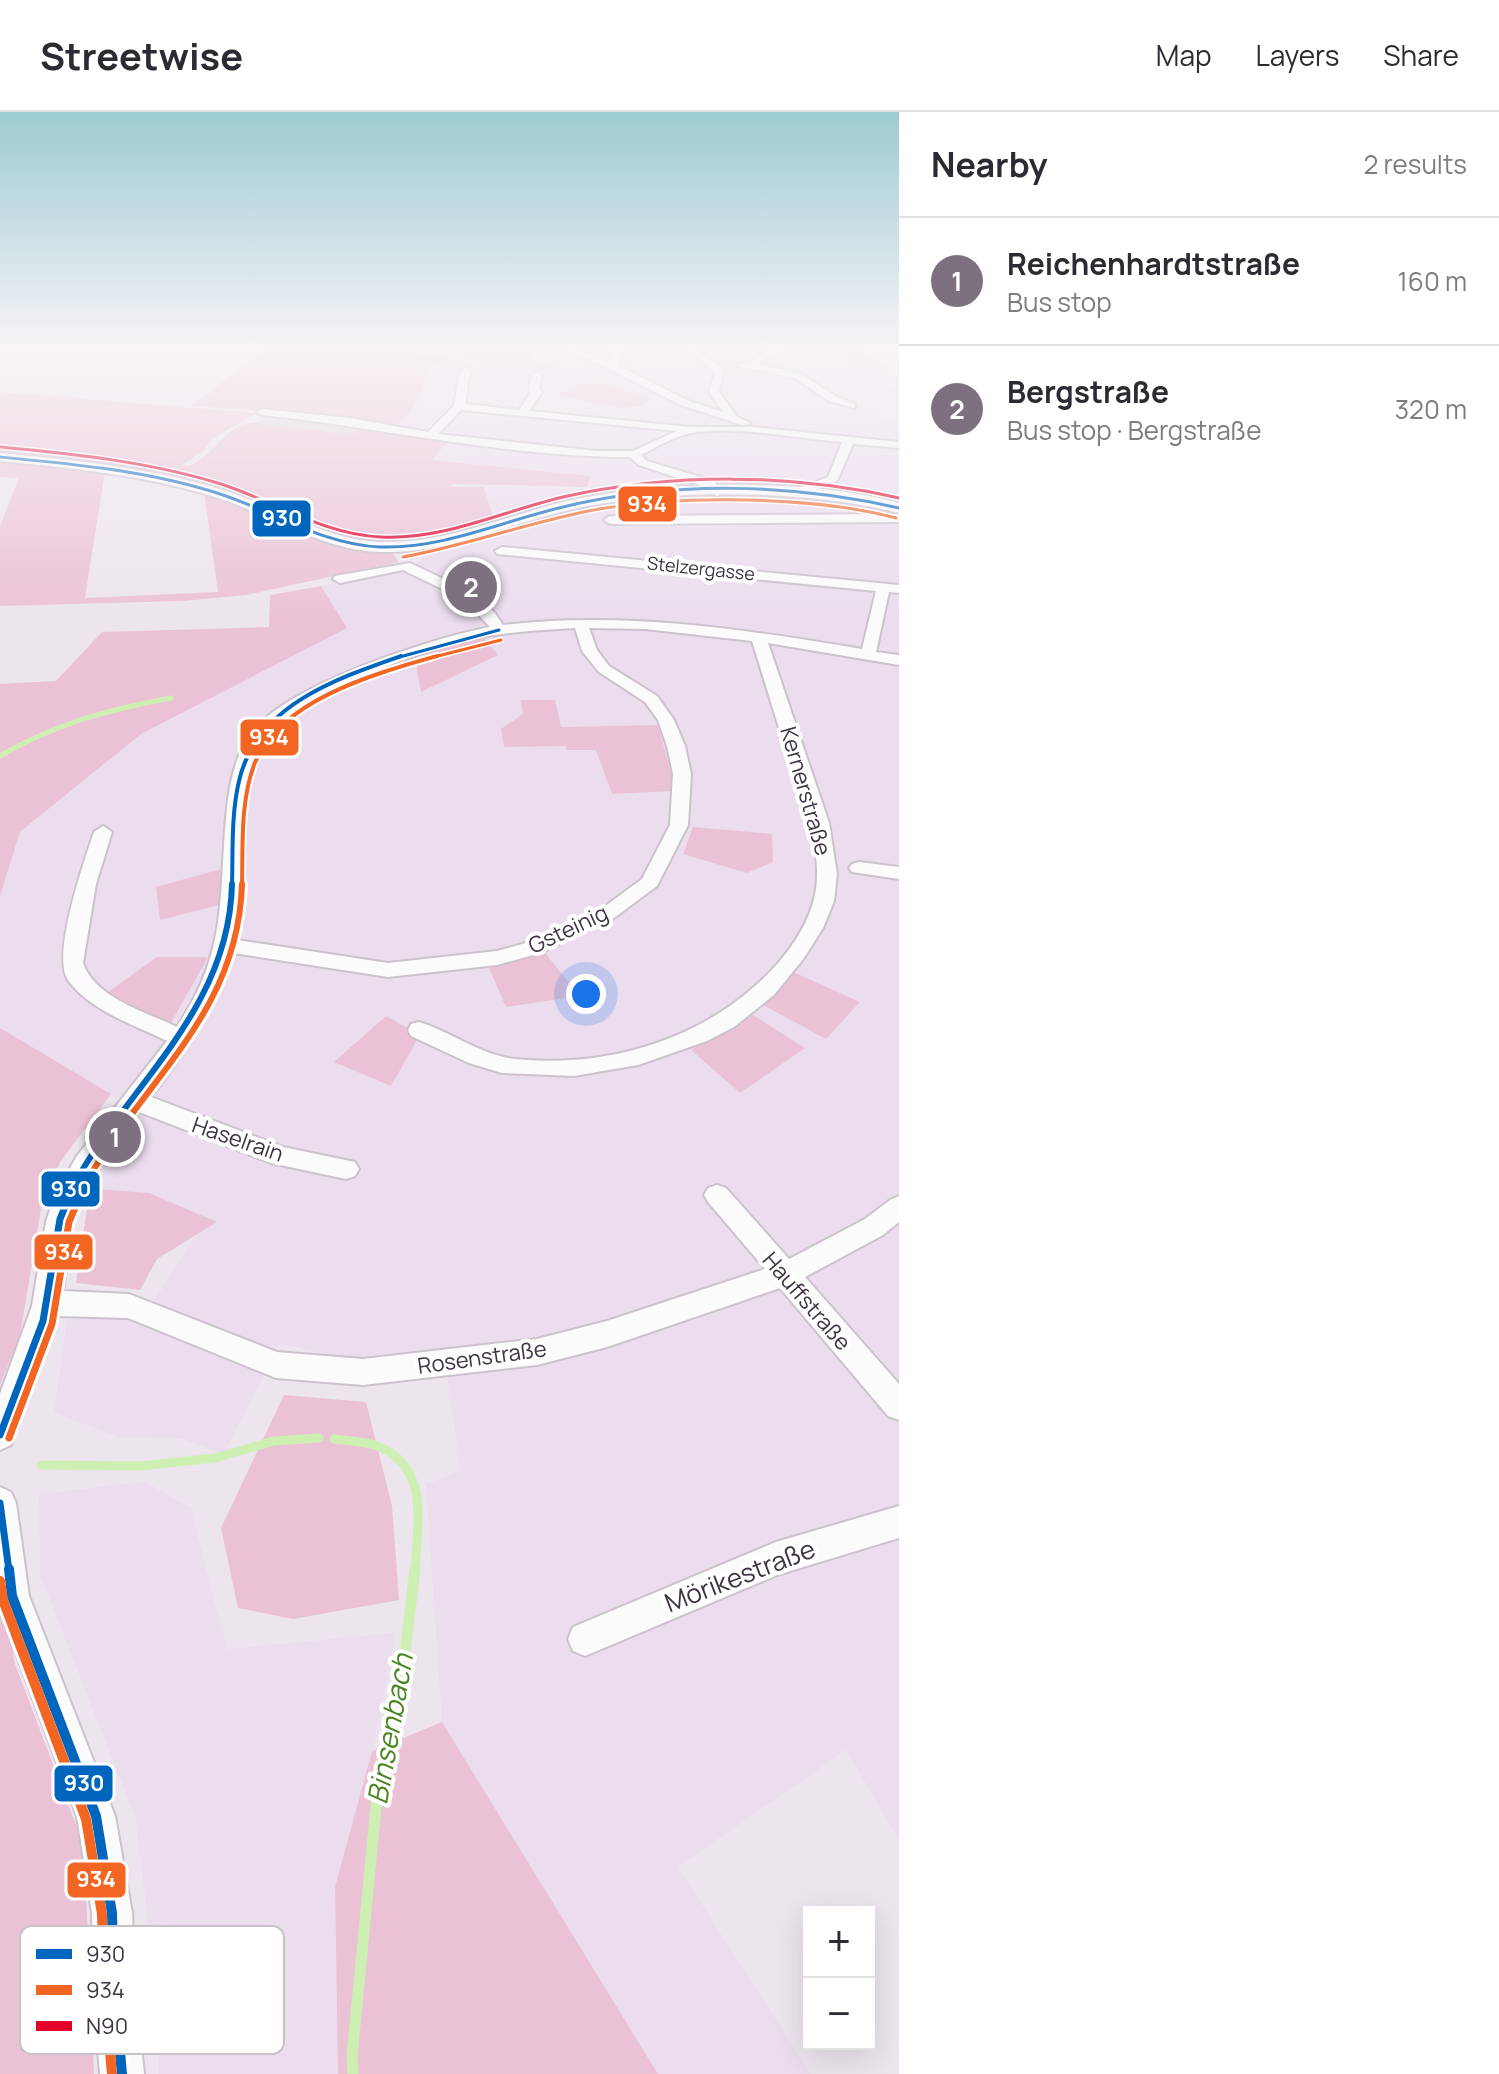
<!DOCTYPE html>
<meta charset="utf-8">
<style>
body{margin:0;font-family:Manrope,sans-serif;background:#f2f2f3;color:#2b2b33}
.controls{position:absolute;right:24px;bottom:24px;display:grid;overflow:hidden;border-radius:0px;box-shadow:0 8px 32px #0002}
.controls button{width:72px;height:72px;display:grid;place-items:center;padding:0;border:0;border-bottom:2px solid #e1e1e2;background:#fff;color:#2b2b33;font:40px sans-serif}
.you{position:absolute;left:586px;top:882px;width:28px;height:28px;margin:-20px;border:6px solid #fff;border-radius:50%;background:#1a73e8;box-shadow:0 0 0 12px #1a73e833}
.badge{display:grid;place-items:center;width:52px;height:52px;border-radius:50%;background:#7d7180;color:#fff;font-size:26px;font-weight:700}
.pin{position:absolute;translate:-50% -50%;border:4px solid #fff;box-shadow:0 2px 8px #0006}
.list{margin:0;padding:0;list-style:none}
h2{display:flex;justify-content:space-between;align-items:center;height:104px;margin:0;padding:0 32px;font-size:34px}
h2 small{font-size:26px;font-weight:400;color:#7c7c81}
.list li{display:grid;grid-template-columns:52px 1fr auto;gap:24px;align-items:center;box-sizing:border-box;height:128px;padding:0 32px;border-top:2px solid #e1e1e2}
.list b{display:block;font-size:30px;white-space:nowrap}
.list p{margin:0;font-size:26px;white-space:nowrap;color:#7c7c81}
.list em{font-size:26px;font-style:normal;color:#7c7c81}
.map{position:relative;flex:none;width:899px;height:1962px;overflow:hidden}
header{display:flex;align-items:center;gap:48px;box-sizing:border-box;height:112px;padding:0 40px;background:#fff;border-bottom:2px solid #e1e1e2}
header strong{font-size:38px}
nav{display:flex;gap:44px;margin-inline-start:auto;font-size:28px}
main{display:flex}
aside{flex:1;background:#fff}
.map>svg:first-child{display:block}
</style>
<header>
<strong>Streetwise</strong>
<nav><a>Map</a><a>Layers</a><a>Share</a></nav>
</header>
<main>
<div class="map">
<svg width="899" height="1962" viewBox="0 0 899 1962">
<rect width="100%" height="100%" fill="#ede5ee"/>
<g fill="#ebddee" fill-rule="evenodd">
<path d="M559 233H828L899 282V297L870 300 899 312V1728L846 1638 678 1755 811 1962H658L442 1610 426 1372 461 1359 443 1237 342 1246 280 1231 224 1342 179 1326 120 1325 54 1301 67 1209 98 1199 141 1209 206 1108 167 1090 94 1077 99 1057 141 1001 0 916V784L20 720 141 622 346 516 321 474 411 455 422 446 496 417 484 375 587 377 590 364 431 348 446 330 387 319 424 277 429 252 455 253 450 245 554 257 534 250 530 239ZM447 534 421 579 415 548ZM597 638 675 679 612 682ZM207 845 171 913 109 880H108Z"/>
<polygon points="145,1370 191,1396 227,1537 396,1521 372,1639 335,1775 338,1962 159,1962 156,1873 135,1704 40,1463 39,1382"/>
</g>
<g fill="#ebc2d5">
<path d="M272 233H434L422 238H399L447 243 456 253 429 252C424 279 416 296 395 316L303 302 191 294Z"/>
<polygon points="438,233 550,233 553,235 530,239 534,250 557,257 541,258 426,239"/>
<polygon points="828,233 852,233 890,258 876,266"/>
<polygon points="591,267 649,286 642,294 622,296 557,283"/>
<path d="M0 280 257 301 212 327 204 338 179 355C208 357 221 314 250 311 273 308 307 317 331 320 350 322 364 316 379 317 401 319 425 327 447 330L432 348 590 364 587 375 451 372 452 375H484L494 409C436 427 379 440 321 418 294 408 268 392 241 386 171 371 100 359 31 344H0Z"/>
<polygon points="0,348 105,359 85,486 218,480 204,380 266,402 338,433 391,440 399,450 246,483 182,489 0,494 0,414 19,366 0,365"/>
<polygon points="321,474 347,516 141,622 20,720 0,784 0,572 56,569 102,520 269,515 270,483"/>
<polygon points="484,526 498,543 421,580 415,547 447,534"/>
<polygon points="521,588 555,588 561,615 658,613 676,679 612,682 596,638 567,638 565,634 504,635 501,617 523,602"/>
<polygon points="693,715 772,722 773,750 747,761 683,742"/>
<polygon points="225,756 223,792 160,808 156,775"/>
<polygon points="545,841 580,884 506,895 489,856"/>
<polygon points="157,845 208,845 170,913 108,880"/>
<polygon points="793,860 860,890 826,927 763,893"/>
<polygon points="753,903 805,936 740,981 691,938"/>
<polygon points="386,904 420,923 391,974 334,950"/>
<polygon points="0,916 111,982 60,1050 41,1097 20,1223 0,1273"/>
<polygon points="96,1077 149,1081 217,1110 157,1147 140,1178 76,1171 88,1090"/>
<polygon points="284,1283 366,1290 392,1394 399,1488 293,1507 238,1496 221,1416"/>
<polygon points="0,1469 15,1552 84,1734 94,1962 0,1962"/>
<polygon points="442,1610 658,1962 338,1962 335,1775 372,1639"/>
</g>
<polygon fill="#dcd6dd" points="267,305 356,314 352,322 257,312"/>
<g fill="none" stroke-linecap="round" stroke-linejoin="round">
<path stroke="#cdf0b2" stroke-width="5" d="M0 644C54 612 110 597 171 586"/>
<g stroke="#cdf0b2" stroke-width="9">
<path d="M334 1327C347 1329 364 1329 377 1334 431 1354 417 1414 415 1459"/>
<polyline points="41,1353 140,1354 215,1346 274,1329 319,1326"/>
</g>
<polyline stroke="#cdf0b2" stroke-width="11" points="353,1962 352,1944 378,1674 399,1593 415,1457"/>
<g stroke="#cbc2cc" stroke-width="4">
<g id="minor">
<polygon points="553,233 566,233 609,250 611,242 608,233 617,233 621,242 617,253 689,289 723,300 709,280 715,260 680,233 691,233 723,257 719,280 737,305 751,311 742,313 681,293 606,255"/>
<polygon points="769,233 811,233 775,241 756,252 801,262 837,285 855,292 855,296 829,289 795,266 736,254 755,247"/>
<path d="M465 256 470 259 465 292 519 298 531 281 529 278 532 263 537 260 542 263 539 277 542 280 529 299 690 315H753L899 330V336L853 332 837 369 800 384 794 380 796 377 828 365 842 330C796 326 738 314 692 321 674 324 657 335 641 343L647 349 714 369 723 380 717 384 706 375 639 353 630 345C505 345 385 316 262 303L257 300 262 297 349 306 428 320 454 294 460 259ZM461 298 677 319 633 339H596L438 322Z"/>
<polygon points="899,402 899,410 610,412 604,408 610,404"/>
<path d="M502 435 899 473V481L889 480 876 540 899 543V553L768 531 829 711 837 762 834 789 823 816 804 846 774 883 734 915 707 929 638 953 574 964 502 961 469 951 411 924 408 918 411 912 419 910C452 920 480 943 515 947 613 957 714 924 779 850 800 825 817 796 817 763 818 721 801 683 788 645 776 606 764 567 752 529L645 517 589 516 597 538 609 554 657 584 674 608 685 634 691 662 688 713 657 774 614 806 540 841 497 853 388 865 233 841C216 895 185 941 151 985L283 1035 355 1050 359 1057 355 1064 346 1067 271 1051 139 1000C115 1030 86 1061 75 1099 68 1125 67 1153 63 1179L129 1182 277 1240 363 1247 537 1227 607 1209 765 1157 708 1090 704 1083 708 1076 717 1073 726 1076 789 1147 865 1107 890 1088 899 1084V1110L883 1123 805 1165 899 1272V1308L888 1304 780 1176 607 1235 537 1253 363 1273 276 1266 128 1206 57 1204 15 1323 11 1333 0 1338V1282L32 1194 46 1110 55 1082 77 1044 167 929C135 913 90 899 68 868 51 844 84 749 94 720L103 714 112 720 96 772 83 851C95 886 146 900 177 915 227 840 219 788 226 705 229 675 234 643 253 619 288 573 432 526 490 515L463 487 403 458 340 471 333 467 335 464 410 451 473 481 494 500 503 513C625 499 742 517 862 537L876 479 497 442 495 439ZM575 516 582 539 599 560 645 590 658 608 667 634 673 662 670 713 642 767 600 798 526 831 497 839 388 851 237 828C251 767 232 700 257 641 279 588 417 540 472 527 506 520 540 518 575 516Z"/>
<polygon points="859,750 899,755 899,767 852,760 849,756 852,752"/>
<polygon points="0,1375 11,1380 16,1391 29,1484 115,1704 132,1801 135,1873 144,1962 100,1962 93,1873 92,1801 77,1704 0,1498"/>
<polygon points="899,1394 899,1426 777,1463 585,1544 573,1539 568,1527 573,1515 776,1430"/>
</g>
</g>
<g stroke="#cbc2cc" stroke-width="4">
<path id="tertiary" d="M0 341C76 348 153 356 226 379 278 395 325 428 380 430 444 432 503 405 563 390 653 369 810 365 899 391V401C805 377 663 376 569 398 506 413 446 442 380 440 320 438 270 402 215 385 145 363 72 356 0 349Z"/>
</g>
<use href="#minor" fill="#fcfbfc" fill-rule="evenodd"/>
<use href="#tertiary" fill="#fcfbfc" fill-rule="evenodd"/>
<g stroke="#fff" stroke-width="6">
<g id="bus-1-far4">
<path d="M0 345C74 352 149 359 220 382 273 399 323 433 380 435 444 437 502 409 563 395 671 369 791 371 899 396"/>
<polyline points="396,546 499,518"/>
</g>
</g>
<g stroke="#fff" stroke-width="8">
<path id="bus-1-far3" d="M232 774C233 740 231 703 239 669 256 594 335 567 401 544"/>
</g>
<g stroke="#fff" stroke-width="12">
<path id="bus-1-far2" d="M74 1072C131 970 229 898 232 772"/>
</g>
<g stroke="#fff" stroke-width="13">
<g id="bus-1-far1">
<polyline points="0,1323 43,1209 60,1107 75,1070"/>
<polyline points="0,1391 9,1459"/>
</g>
</g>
<g stroke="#fff" stroke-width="16">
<polyline id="bus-1" points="9,1457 12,1484 96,1704 112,1801 114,1873 122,1962"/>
</g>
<g stroke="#fff" stroke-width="6">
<g id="bus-2-far4">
<path d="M403 445C469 433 532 409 599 397 683 383 814 384 896 406"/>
<polyline points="430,546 501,528"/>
</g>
</g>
<g stroke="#fff" stroke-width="8">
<path id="bus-2-far3" d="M242 774C243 735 240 691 254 653 278 588 377 561 437 544"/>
</g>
<g stroke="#fff" stroke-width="12">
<path id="bus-2-far2" d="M85 1072C144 967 238 903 242 772"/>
</g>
<g stroke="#fff" stroke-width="13">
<polyline id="bus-2-far1" points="9,1326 52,1212 69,1110 86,1070"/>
</g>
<g stroke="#fff" stroke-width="16">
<polyline id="bus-2" points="0,1469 3,1488 86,1707 102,1802 104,1874 112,1962"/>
</g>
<g stroke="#fff" stroke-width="6">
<path id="bus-3" d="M1 335C75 342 150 350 221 372 274 389 324 423 381 425 444 428 503 399 563 385 672 361 791 361 899 386"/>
</g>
<use href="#bus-1-far4" stroke="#0065bd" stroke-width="3"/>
<use href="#bus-1-far3" stroke="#0065bd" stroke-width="4"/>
<use href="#bus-1-far2" stroke="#0065bd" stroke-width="6"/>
<use href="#bus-1-far1" stroke="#0065bd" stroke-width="7"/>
<use href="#bus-1" stroke="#0065bd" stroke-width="10"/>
<use href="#bus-2-far4" stroke="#f26522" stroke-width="3"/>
<use href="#bus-2-far3" stroke="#f26522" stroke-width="4"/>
<use href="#bus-2-far2" stroke="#f26522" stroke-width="6"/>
<use href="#bus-2-far1" stroke="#f26522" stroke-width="7"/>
<use href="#bus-2" stroke="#f26522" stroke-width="10"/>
<use href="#bus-3" stroke="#e4002b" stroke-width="3"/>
</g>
<linearGradient id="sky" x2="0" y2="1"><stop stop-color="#9dccd2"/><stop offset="0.46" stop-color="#f7f3f7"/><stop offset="1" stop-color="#f7f3f7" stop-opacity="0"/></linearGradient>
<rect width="899" height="508" fill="url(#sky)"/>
<g text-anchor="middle" stroke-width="8" stroke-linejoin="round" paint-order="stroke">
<g font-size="18" fill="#403244" stroke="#fff">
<text transform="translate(701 457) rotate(6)" y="6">Stelzergasse</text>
</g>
<g font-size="22" fill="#403244" stroke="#fff">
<text transform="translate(806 679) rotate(74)" y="8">Kernerstraße</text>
<text transform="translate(568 817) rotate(-25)" y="8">Gsteinig</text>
<text transform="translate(238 1027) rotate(19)" y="8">Haselrain</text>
<text transform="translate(807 1189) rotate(49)" y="8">Hauffstraße</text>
<text transform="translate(482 1245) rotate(-8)" y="8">Rosenstraße</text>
</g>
<g font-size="26" fill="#403244" stroke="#fff">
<text transform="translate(740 1464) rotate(-21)" y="9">Mörikestraße</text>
</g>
<g font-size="28" font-style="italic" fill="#49841f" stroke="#fff">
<text transform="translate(390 1617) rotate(-80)" y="10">Binsenbach</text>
</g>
</g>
<rect x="20" y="1814" width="264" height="128" rx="12" fill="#fff" stroke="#c6c2c7" stroke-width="2"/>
<rect x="36" y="1837" width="36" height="10" fill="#0065bd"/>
<rect x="36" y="1873" width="36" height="10" fill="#f26522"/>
<rect x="36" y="1909" width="36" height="10" fill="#e4002b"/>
<g font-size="22" fill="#403244">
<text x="86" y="1850">930</text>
<text x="86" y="1886">934</text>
<text x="86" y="1922">N90</text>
</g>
<g stroke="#fff" stroke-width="3">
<rect x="617" y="373" width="61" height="38" rx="8" fill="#f26522"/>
<rect x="251" y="387" width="61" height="39" rx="8" fill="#0065bd"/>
<rect x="239" y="606" width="61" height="39" rx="8" fill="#f26522"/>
<rect x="40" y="1058" width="61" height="38" rx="8" fill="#0065bd"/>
<rect x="33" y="1121" width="61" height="38" rx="8" fill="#f26522"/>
<rect x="53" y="1652" width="61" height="39" rx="8" fill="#0065bd"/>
<rect x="66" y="1749" width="61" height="38" rx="8" fill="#f26522"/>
</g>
<g font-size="22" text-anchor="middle" font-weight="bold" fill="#fff">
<text x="647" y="400">934</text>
<text x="282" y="414">930</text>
<text x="269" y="633">934</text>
<text x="71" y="1085">930</text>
<text x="64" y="1148">934</text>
<text x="84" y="1679">930</text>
<text x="96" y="1775">934</text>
</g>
</svg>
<div class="controls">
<button>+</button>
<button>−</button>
</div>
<div class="you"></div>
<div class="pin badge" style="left:115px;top:1025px">1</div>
<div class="pin badge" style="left:471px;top:475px">2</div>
</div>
<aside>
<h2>Nearby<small>2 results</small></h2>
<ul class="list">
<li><span class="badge">1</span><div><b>Reichenhardtstraße</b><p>Bus stop</p></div><em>160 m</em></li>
<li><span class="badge">2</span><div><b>Bergstraße</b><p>Bus stop · Bergstraße</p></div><em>320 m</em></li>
</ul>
</aside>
</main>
